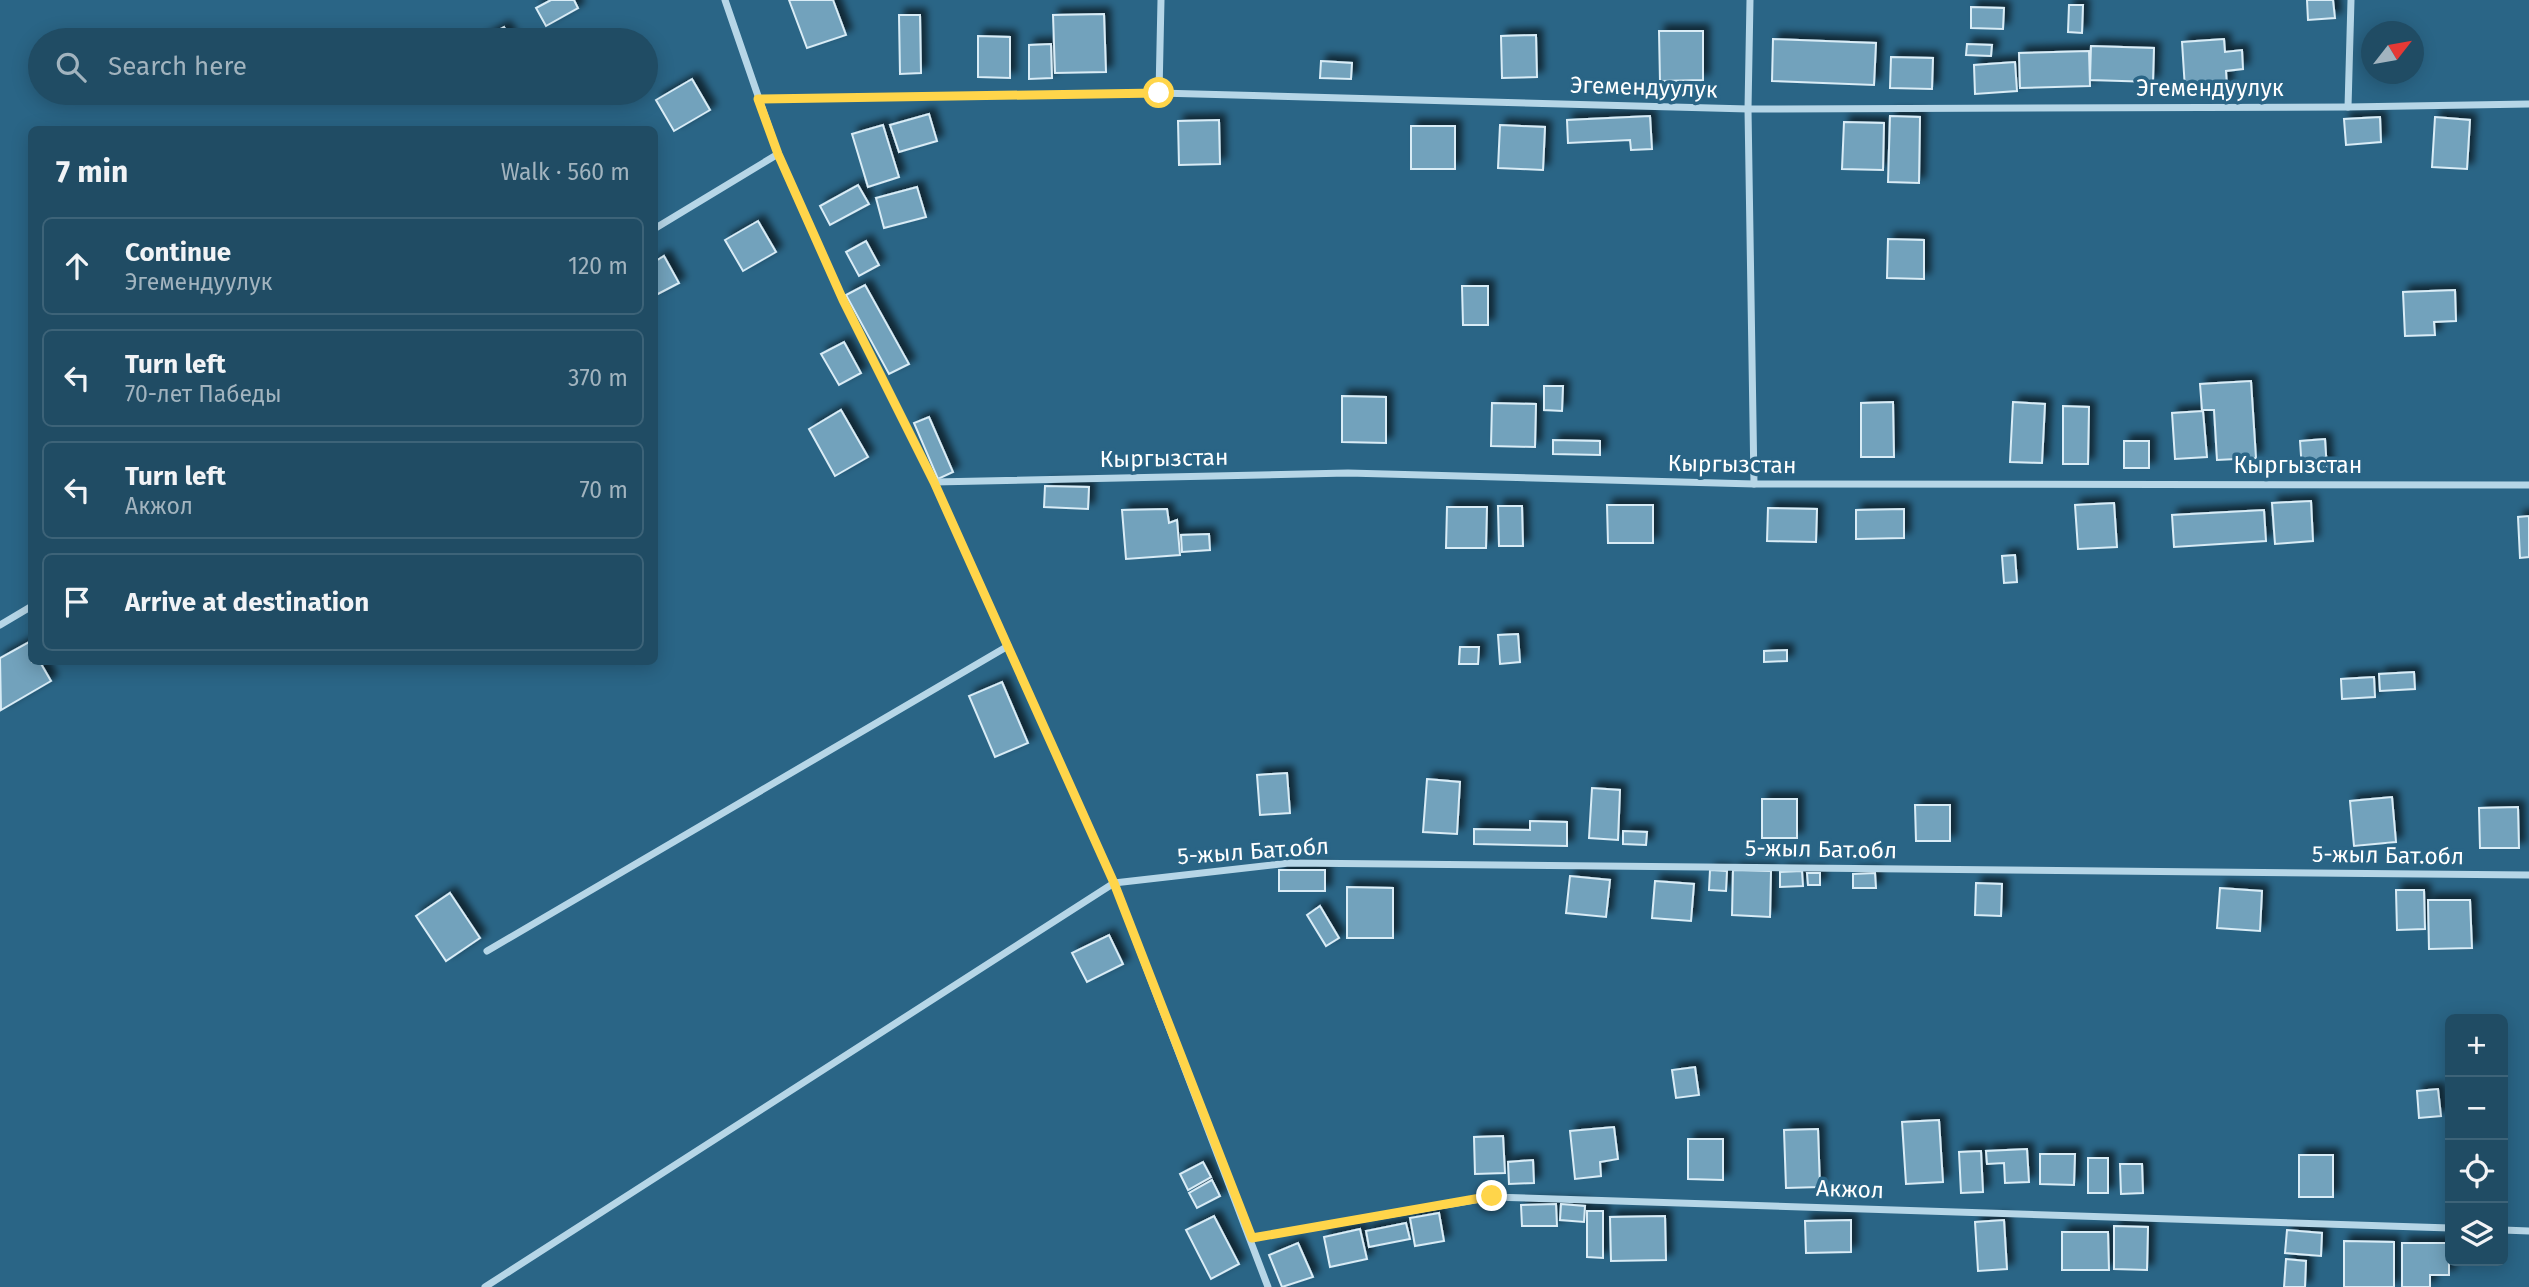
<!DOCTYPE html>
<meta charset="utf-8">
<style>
body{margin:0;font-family:"Fira Sans",sans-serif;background:#28536a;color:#f1f3f6}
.controls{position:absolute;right:21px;bottom:21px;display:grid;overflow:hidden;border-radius:10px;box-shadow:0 4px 18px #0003}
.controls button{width:63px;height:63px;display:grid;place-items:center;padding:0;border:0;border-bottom:2px solid #3d6378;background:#204c64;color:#f1f3f6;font:35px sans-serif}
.compass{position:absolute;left:2361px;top:21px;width:63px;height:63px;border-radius:50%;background:#204c64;box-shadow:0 4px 18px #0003;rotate:59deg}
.stop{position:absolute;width:21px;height:21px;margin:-16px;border:5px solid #ffd54a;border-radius:50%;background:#fff}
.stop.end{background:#ffd54a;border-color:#fff;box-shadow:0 2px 7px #0008}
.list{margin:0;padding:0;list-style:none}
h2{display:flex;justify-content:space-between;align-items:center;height:91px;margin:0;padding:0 28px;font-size:30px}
h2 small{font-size:23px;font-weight:400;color:#a2b4bf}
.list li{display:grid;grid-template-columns:46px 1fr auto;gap:21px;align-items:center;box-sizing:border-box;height:98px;margin:0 14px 14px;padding:0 14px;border:2px solid #3d6378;border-radius:10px}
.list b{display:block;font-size:26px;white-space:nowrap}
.list p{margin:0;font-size:23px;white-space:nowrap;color:#a2b4bf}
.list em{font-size:23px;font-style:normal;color:#a2b4bf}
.icon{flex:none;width:38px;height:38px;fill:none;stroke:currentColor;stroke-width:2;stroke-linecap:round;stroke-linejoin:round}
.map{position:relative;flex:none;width:2529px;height:1287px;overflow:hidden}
.search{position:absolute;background:#204c64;box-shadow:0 4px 18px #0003;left:28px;top:28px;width:630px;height:77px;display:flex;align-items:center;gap:18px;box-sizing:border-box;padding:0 24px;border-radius:38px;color:#a2b4bf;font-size:26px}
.panel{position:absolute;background:#204c64;box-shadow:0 4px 18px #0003;left:28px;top:126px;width:630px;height:539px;border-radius:10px}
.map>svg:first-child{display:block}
</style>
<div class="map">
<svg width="2529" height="1287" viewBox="0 0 2529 1287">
<defs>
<filter id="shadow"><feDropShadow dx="6" dy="-6" stdDeviation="3.5" flood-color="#0009"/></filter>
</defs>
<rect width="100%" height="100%" fill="#2a6586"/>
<g fill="#72a2bc" stroke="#d9ecf6" stroke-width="2" filter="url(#shadow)">
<polygon points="551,0 574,0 578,8 546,26 536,8"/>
<polygon points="789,0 833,0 846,35 807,48"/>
<polygon points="2307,0 2333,0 2335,18 2308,20"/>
<polygon points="2069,5 2083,5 2082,33 2068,32"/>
<polygon points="1971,7 2004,8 2003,29 1971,28"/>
<polygon points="1104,14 1106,72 1055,73 1053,15"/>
<polygon points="899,15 920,15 921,73 900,74"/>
<polygon points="504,27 512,40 481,40"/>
<polygon points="1659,31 1703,31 1703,80 1660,81"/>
<polygon points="1536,35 1537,77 1502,78 1501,36"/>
<polygon points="978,36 1010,37 1010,78 978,77"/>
<polygon points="1773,39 1876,43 1874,85 1772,81"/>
<polygon points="2224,39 2225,52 2242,50 2243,69 2226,71 2227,86 2185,89 2182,42"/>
<polygon points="1051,44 1052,78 1029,79 1029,45"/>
<polygon points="1967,44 1992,45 1991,56 1966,55"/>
<polygon points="2091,46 2154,48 2153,82 2090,80"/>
<polygon points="2089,51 2090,86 2020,88 2019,53"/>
<polygon points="1891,57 1933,58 1932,89 1890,88"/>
<polygon points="1321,61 1352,63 1351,79 1320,78"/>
<polygon points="2015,62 2017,91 1975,94 1974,65"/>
<polygon points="692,79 710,110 674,131 656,100"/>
<polygon points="929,114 937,141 899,152 890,125"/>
<polygon points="1650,116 1652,149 1631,150 1630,140 1568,143 1567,120"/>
<polygon points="1890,116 1920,117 1919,183 1888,182"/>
<polygon points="2380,117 2381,142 2346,145 2344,119"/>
<polygon points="2435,117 2470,120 2467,169 2432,167"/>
<polygon points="1219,120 1220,164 1179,165 1178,121"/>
<polygon points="1844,122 1884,123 1883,170 1842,169"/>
<polygon points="883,125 899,177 868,187 852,134"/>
<polygon points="1500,125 1545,127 1543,170 1498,168"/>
<rect x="1411" y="126" width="44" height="43"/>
<polygon points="858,185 869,204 830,225 820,206"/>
<polygon points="917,187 926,217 884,228 876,198"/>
<polygon points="758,221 776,252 743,271 725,240"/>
<polygon points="1888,239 1924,240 1924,279 1887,278"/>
<polygon points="866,241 879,265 859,276 846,252"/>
<polygon points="664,256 679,283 654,296 654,262"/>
<polygon points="865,285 909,364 889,374 846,295"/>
<polygon points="1462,286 1488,286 1488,325 1463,325"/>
<polygon points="2455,290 2456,321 2434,322 2435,335 2405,336 2403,292"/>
<polygon points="844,342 861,373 839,385 821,354"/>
<polygon points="2251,381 2256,458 2217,460 2214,410 2202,410 2200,384"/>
<polygon points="1544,386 1563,386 1562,411 1544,410"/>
<polygon points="1342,396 1386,397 1386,443 1342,442"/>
<polygon points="1893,402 1894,457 1861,457 1861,403"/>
<polygon points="2013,402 2045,404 2042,463 2010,462"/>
<polygon points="1492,403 1536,404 1535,447 1491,446"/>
<polygon points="2063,406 2089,407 2088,464 2063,464"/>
<polygon points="841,410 868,457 835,476 809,429"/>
<polygon points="2203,411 2207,457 2175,459 2172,413"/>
<polygon points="929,417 953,472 938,479 914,423"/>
<polygon points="2325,439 2327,469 2302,470 2300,441"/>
<polygon points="1553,440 1600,441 1600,455 1553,454"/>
<rect x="2124" y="441" width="25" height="27"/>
<polygon points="1045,486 1089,487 1088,509 1044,507"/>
<polygon points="2311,501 2313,541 2275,544 2272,503"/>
<polygon points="2114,503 2117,547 2078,549 2075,505"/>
<polygon points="1607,505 1653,505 1653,543 1608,543"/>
<polygon points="1498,506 1522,506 1523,546 1499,546"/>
<polygon points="1447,507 1487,507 1486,548 1446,548"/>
<polygon points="1768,508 1817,509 1816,542 1767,541"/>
<polygon points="1167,509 1169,523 1177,520 1180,555 1126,559 1122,510"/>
<polygon points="1904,509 1904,538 1856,539 1856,510"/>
<polygon points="2264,510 2266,541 2174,547 2172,515"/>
<polygon points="2529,516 2529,557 2520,558 2518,517"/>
<polygon points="1209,534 1210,550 1182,552 1181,535"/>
<polygon points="2015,555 2017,582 2004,583 2002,556"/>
<polygon points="1518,634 1520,662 1500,664 1498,635"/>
<polygon points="29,642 32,662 40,662 51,681 1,710 0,658"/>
<polygon points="1460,647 1479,647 1478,664 1459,664"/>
<polygon points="1787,650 1787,661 1764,662 1764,651"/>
<polygon points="2414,672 2415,689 2380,691 2379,674"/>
<polygon points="2374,677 2375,697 2342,699 2341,679"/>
<polygon points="1002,682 1028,743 995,757 969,696"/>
<polygon points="1287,773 1290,813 1260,815 1257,775"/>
<polygon points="1427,779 1460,782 1457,834 1423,832"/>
<polygon points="1592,788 1620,790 1618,840 1589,838"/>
<polygon points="2392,797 2396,842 2354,846 2350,801"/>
<rect x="1762" y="799" width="35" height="39"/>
<polygon points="1915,805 1950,805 1950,841 1916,841"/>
<polygon points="2518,807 2519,848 2480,848 2479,808"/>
<polygon points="1530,821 1567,822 1567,846 1474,844 1474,829 1530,830"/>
<polygon points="1623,831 1647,832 1646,845 1623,844"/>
<rect x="1279" y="870" width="46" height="21"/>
<polygon points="1710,870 1727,871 1726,891 1709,890"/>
<polygon points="1733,870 1771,871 1770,917 1732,915"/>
<polygon points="1802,871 1803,886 1780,887 1780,872"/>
<polygon points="1807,873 1820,873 1820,885 1808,885"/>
<polygon points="1875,873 1876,888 1853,888 1853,874"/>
<polygon points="1570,876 1610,880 1606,917 1566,913"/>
<polygon points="1655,881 1694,884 1691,921 1652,918"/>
<polygon points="1976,883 2002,884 2001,916 1975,915"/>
<polygon points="1347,887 1393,888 1393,938 1347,938"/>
<polygon points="2220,888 2262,891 2260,931 2217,928"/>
<polygon points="2396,890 2424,890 2425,929 2397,930"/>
<polygon points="450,893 480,938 446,961 416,916"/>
<polygon points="2428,900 2470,900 2472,948 2429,949"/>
<polygon points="1320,906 1339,938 1326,946 1307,915"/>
<polygon points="1109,935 1123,964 1087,982 1072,953"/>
<polygon points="1695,1067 1699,1095 1676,1098 1672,1070"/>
<polygon points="2438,1089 2441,1116 2419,1118 2417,1091"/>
<polygon points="1939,1120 1943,1182 1906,1184 1902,1122"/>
<polygon points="1614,1127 1618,1159 1600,1162 1601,1176 1575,1179 1570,1131"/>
<polygon points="1818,1129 1820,1187 1786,1188 1784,1130"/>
<polygon points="1503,1136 1505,1173 1475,1174 1474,1137"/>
<polygon points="1688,1139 1723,1139 1723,1180 1688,1179"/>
<polygon points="2027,1149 2029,1182 2005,1183 2004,1163 1987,1164 1986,1151"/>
<polygon points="1981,1151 1983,1192 1961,1193 1959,1152"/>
<polygon points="2040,1154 2075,1154 2074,1185 2040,1184"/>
<rect x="2299" y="1155" width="34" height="42"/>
<rect x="2088" y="1158" width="20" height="35"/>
<polygon points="1533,1160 1534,1183 1509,1184 1508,1162"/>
<polygon points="1203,1162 1211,1177 1188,1190 1180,1174"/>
<polygon points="2120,1164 2142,1164 2143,1193 2121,1194"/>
<polygon points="1212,1180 1220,1196 1197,1208 1189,1193"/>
<polygon points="1556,1204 1557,1226 1522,1226 1521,1205"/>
<polygon points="1561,1204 1585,1206 1584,1222 1560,1220"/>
<polygon points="1587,1211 1603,1211 1603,1258 1587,1257"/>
<polygon points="1439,1213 1444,1241 1415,1246 1410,1218"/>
<polygon points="1214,1216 1239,1264 1211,1279 1186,1230"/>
<polygon points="1665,1216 1666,1260 1611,1261 1610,1217"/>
<polygon points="1851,1220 1851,1252 1806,1253 1805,1221"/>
<polygon points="2004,1220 2007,1269 1978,1271 1975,1222"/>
<polygon points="1406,1223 1410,1239 1369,1247 1366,1231"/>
<polygon points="2114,1226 2148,1227 2147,1270 2114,1269"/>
<polygon points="1360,1229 1367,1259 1330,1267 1324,1237"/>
<polygon points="2287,1230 2322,1233 2321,1256 2285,1253"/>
<polygon points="2062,1232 2108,1232 2109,1270 2062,1270"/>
<polygon points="2344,1241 2394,1242 2394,1287 2344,1287"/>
<polygon points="1298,1243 1313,1277 1282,1287 1269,1255"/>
<polygon points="2402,1243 2449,1243 2449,1275 2430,1275 2430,1287 2402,1287"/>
<polygon points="2286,1259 2306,1261 2305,1287 2284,1287"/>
</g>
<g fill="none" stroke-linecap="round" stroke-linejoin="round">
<g stroke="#b6d6e7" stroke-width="7">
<polyline points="725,0 778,154 843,300 934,482 1114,883 1268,1287"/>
<polyline points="1750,0 1748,109 1754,484"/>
<polyline points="1159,93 1161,0"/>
<polyline points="758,99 1159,93 1748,109 2348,107 2529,104"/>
<polyline points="2348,107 2351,0"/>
<polyline points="654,229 778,154"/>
<polyline points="934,482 1348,473 1754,484 2529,485"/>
<polyline points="0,625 32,606"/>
<polyline points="487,951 1008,646"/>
<polyline points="2503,1230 2529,1231"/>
<polyline points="1252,1238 1492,1197 2450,1228"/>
<polyline points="485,1287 1114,883 1289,863 2529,875"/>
</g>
</g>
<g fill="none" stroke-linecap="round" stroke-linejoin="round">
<polyline stroke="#ffd54a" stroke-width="9" points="1159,93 758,99 778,154 843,300 934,482 1114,883 1252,1238 1492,1196"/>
</g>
<g text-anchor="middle" stroke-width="7" stroke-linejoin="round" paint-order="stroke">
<g font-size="23" fill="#fff" stroke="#2a6586">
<text transform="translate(1644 87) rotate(2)" y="8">Эгемендуулук</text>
<text x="2210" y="96">Эгемендуулук</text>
<text transform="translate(1164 458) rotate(-1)" y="8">Кыргызстан</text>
<text transform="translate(1732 464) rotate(1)" y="8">Кыргызстан</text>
<text x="2298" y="473">Кыргызстан</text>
<text transform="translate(1821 849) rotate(1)" y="8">5-жыл Бат.обл</text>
<text transform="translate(1253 851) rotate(-4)" y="8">5-жыл Бат.обл</text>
<text transform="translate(2388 855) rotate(1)" y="8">5-жыл Бат.обл</text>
<text transform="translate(1850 1189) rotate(2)" y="8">Акжол</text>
</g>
</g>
</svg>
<div class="controls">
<button>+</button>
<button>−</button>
<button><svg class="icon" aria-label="locate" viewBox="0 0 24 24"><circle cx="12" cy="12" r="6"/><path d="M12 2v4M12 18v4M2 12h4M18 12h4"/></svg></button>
<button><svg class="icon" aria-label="layers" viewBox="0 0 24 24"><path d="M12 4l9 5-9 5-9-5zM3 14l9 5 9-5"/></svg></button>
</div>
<svg class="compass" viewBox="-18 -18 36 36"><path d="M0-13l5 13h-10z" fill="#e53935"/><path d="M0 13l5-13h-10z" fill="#a2b4bf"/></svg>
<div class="stop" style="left:1159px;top:93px"></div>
<div class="stop end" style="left:1492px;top:1196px"></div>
<div class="search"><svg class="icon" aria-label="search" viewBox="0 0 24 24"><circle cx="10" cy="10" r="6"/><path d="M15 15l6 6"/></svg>Search here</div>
<section class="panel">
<h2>7 min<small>Walk · 560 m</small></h2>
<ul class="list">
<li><svg class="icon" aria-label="ahead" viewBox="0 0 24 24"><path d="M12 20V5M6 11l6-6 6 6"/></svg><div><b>Continue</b><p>Эгемендуулук</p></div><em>120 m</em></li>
<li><svg class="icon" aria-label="left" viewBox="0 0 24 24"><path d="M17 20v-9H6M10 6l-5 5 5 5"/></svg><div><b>Turn left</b><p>70-лет Пабеды</p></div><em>370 m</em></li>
<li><svg class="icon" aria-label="left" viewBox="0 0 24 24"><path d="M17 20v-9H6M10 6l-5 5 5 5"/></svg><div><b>Turn left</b><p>Акжол</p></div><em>70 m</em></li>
<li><svg class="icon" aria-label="arrive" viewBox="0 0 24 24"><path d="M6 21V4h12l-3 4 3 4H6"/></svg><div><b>Arrive at destination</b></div></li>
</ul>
</section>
</div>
